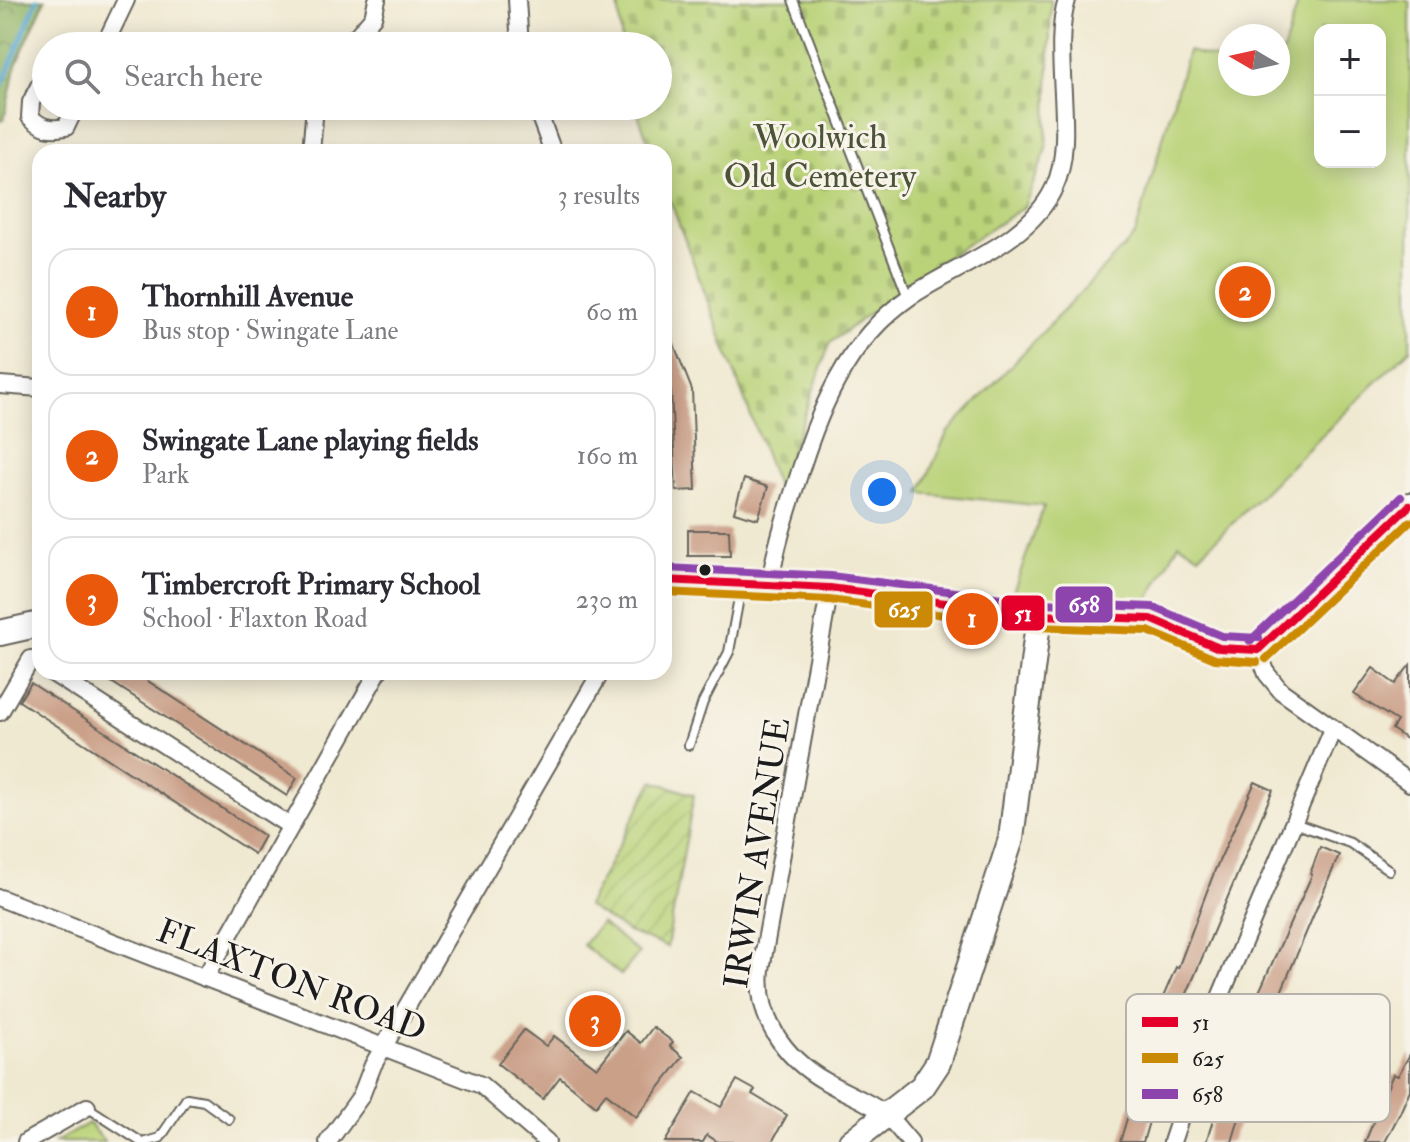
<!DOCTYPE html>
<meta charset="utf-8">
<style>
body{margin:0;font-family:"IM FELL Double Pica",serif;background:#f7f7f7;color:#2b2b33}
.controls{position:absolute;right:24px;top:24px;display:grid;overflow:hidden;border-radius:16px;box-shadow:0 4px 20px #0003}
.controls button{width:72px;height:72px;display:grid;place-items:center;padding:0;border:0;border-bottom:2px solid #e1e1e2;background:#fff;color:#2b2b33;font:40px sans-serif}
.compass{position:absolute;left:1218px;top:24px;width:72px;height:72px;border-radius:50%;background:#fff;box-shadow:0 4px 20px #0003;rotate:279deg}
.you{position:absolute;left:882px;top:492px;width:28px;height:28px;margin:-20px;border:6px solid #fff;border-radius:50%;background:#1a73e8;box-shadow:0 0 0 12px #1a73e833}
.badge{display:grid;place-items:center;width:52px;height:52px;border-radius:50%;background:#ea580c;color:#fff;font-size:26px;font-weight:700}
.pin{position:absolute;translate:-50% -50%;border:4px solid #fff;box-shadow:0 2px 8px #0006}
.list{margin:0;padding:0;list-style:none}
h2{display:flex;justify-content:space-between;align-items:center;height:104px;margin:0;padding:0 32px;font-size:34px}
h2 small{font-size:26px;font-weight:400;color:#7c7c81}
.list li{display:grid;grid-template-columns:52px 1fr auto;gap:24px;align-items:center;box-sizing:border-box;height:128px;margin:0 16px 16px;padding:0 16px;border:2px solid #e1e1e2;border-radius:24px}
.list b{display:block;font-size:30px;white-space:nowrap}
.list p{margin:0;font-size:26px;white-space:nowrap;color:#7c7c81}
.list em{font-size:26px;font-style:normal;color:#7c7c81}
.icon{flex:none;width:44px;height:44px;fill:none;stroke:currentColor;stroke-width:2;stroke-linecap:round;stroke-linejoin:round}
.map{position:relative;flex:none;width:1410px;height:1142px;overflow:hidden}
.search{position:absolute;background:#fff;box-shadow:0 4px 20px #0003;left:32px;top:32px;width:640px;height:88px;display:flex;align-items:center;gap:20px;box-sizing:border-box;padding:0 28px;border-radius:44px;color:#7c7c81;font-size:30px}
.panel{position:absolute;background:#fff;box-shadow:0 4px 20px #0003;left:32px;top:144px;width:640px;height:536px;border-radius:24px}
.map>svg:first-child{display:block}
</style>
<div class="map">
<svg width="1410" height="1142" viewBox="0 0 1410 1142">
<defs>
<pattern id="forest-crowns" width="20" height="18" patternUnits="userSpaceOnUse" patternTransform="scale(2)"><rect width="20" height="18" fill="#93b569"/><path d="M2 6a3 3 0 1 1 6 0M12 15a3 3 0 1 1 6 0" fill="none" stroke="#779256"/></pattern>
<pattern id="cemetery-stones" width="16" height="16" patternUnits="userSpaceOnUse" patternTransform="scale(2)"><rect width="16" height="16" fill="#bad379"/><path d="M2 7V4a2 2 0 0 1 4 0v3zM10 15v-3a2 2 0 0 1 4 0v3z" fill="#9fb568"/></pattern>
<pattern id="garden-furrows" width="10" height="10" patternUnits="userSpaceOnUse" patternTransform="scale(2)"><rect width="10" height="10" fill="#bad379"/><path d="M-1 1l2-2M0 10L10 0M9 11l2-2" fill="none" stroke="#9fb568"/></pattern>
</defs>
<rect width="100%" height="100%" fill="#f7f3e8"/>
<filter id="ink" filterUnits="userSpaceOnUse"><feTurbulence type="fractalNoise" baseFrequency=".0125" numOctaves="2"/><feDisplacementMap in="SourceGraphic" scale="16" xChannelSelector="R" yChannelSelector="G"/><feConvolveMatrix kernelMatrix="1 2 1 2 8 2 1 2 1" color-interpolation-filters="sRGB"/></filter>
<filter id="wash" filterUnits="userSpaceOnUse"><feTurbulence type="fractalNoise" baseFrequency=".006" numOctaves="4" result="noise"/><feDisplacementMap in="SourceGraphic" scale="32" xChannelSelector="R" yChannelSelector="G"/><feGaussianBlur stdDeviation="1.8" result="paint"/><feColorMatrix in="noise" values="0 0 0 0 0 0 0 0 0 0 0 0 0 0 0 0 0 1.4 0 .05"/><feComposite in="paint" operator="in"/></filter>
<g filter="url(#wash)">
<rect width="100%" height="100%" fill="#f0e9d1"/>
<polygon fill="url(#forest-crowns)" stroke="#586842" stroke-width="2" points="0,0 45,0 16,65 4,120 0,121"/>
<polygon fill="url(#cemetery-stones)" stroke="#6b784a" stroke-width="2" points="618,0 1051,0 1046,151 1024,207 921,274 830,343 778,489 664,184 664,152 652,152 635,106 658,106 658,46 622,46"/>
<g fill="#bad379" stroke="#6b784a" stroke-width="2" fill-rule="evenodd">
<path d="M1299 0H1406L1410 3V349L1199 556 1179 543 1148 601 1011 598 1044 506 920 493 947 433 1135 235 1188 51 1230 62V84H1278V68ZM1380 30V162H1320V30Z"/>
<polygon points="601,923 639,953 621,975 583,945"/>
<polygon points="89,1123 105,1142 56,1142"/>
</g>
<polygon fill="url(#garden-furrows)" stroke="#6b784a" stroke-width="2" points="653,781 694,795 667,947 628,932 587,906"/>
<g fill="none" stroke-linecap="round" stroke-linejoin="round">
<polyline stroke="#57a5d0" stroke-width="5" points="0,90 37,0"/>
</g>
<g id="blocks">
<g fill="#cba089">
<polygon points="665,322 692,390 696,490 676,491 671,392 664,374"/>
<polygon points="744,479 768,487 758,519 734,512"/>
<polygon points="688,530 729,530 730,556 688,556"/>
<polygon points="1410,665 1410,742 1392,729 1397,721 1354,694 1373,668 1395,684"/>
<polygon points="96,672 134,672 297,778 287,796"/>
<polygon points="31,683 264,836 254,854 19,701"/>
<polygon points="1255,782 1273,790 1164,1048 1170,1050 1143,1142 1120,1142 1163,997 1176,967 1178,968 1215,870"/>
<polygon points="1320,847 1339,855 1267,1025 1232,1142 1206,1142 1244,1025 1312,875 1310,874"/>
<polygon points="653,1027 673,1042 670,1046 683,1057 636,1117 606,1093 596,1106 560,1077 543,1099 498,1064 524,1030 546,1046 554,1036 597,1068 626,1031 641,1043"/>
<polygon points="1410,1054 1410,1090 1400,1113 1385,1142 1365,1142 1393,1074 1398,1076"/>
<polygon points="737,1080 755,1090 752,1094 787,1115 772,1142 718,1142 707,1135 703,1142 665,1142 695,1092 721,1107"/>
</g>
</g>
</g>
<g filter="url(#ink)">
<use href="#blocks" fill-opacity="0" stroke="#66645b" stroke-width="2"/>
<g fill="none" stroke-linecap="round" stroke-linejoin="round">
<g stroke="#66645b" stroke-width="12">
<g id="lane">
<polyline points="793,0 908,297"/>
<polyline points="689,745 703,702 729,652 741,587"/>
<polyline points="1294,823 1350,843 1389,870"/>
<polyline points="87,1107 141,1142"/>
<polyline points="146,1142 160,1138 187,1098 204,1101 229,1119"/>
</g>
</g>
<g stroke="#66645b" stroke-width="20">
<g id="street">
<polyline points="517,0 520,46"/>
<polyline points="104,46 126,0"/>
<polyline points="348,46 373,17 377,0"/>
<path d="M46 82 40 84 31 102 30 117C42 128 50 130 66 127L76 106"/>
<polyline points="536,106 553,152"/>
<polyline points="311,152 315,106"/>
<polyline points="0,385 40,388"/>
<path d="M770 584C775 549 785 518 796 484 819 412 844 342 911 296 959 264 1028 243 1054 188 1078 139 1050 54 1067 0"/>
<path d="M830 588 761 969C756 1017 783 1057 825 1081 845 1093 866 1100 885 1114 894 1122 902 1133 910 1142"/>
<polyline points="1258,650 1267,674 1281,691 1410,783"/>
<polyline points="51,672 290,826"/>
<polyline points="0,712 31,659"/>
<polyline points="0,898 481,1085 547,1142"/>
<polyline points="205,978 378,672"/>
<polyline points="26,1142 87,1107"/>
<polyline points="328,1142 361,1096 373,1065 601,672"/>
<polyline points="1172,1142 1221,995 1333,729"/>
</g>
</g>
<g stroke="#66645b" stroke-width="28">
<g id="secondary">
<polyline points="664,580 830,588 1039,615 1151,619 1219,648 1258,650 1410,505"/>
<polyline points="0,633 40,624"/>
<polyline points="851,1142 922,1087 938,1063 1011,839 1039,615"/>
</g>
</g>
<use href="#lane" stroke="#fff" stroke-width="8"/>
<use href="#street" stroke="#fff" stroke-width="16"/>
<use href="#secondary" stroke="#fff" stroke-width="24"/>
<g stroke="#f7f3e8" stroke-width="14">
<g id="bus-1">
<polyline points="664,580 830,588 1039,615 1151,619 1219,648 1258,650"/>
<polyline points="1258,650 1409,506"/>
</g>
</g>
<g stroke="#f7f3e8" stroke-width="14">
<g id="bus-2">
<polyline points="664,592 829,600 1037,627 1148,631 1215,659 1257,662"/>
<polyline points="1266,659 1410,522"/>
</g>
</g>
<g stroke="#f7f3e8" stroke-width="14">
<g id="bus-3">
<polyline points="665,568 831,576 1040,603 1153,607 1222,636 1259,638"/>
<polyline points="1250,641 1401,497"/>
</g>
</g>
<use href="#bus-1" stroke="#e4002b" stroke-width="8"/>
<use href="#bus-2" stroke="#cb8a06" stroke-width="8"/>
<use href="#bus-3" stroke="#8e44ad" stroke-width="8"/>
</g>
</g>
<circle fill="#1c1c1c" stroke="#f7f3e8" stroke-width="3" cx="705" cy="570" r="7"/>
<g text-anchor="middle" stroke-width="6" stroke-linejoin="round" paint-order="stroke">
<g font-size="34" fill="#4b5338" stroke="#f7f3e8">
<text x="820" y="148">Woolwich<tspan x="820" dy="39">Old Cemetery</tspan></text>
</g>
<g font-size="34" fill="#1c1c1c" stroke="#f7f3e8">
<text transform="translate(756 853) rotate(-81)" y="12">IRWIN AVENUE</text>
<text transform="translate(292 979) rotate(21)" y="12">FLAXTON ROAD</text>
</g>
</g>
<rect x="1126" y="994" width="264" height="128" rx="12" fill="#f7f3e8" stroke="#b5b2ab" stroke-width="2"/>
<rect x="1142" y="1017" width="36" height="10" fill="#e4002b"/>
<rect x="1142" y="1053" width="36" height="10" fill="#cb8a06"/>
<rect x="1142" y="1089" width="36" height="10" fill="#8e44ad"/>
<g font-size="22" fill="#1c1c1c">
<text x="1192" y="1030">51</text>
<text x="1192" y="1066">625</text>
<text x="1192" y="1102">658</text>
</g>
<g stroke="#f7f3e8" stroke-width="3">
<rect x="1054" y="585" width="60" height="39" rx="8" fill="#8e44ad"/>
<rect x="873" y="590" width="61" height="39" rx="8" fill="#cb8a06"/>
<rect x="1000" y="594" width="46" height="38" rx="8" fill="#e4002b"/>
</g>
<g font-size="22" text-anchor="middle" font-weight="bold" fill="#fff">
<text x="1084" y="612">658</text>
<text x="904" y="617">625</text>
<text x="1023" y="621">51</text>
</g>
</svg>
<div class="controls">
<button>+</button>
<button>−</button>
</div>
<svg class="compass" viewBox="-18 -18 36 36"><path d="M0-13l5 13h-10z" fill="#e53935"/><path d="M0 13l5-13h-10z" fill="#7c7c81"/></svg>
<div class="you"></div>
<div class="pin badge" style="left:972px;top:619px">1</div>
<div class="pin badge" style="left:1245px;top:292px">2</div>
<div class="pin badge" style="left:595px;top:1021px">3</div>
<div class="search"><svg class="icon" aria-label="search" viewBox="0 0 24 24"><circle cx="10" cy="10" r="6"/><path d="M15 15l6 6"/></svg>Search here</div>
<section class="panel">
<h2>Nearby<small>3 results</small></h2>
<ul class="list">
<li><span class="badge">1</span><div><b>Thornhill Avenue</b><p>Bus stop · Swingate Lane</p></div><em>60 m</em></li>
<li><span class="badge">2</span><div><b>Swingate Lane playing fields</b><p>Park</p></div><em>160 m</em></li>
<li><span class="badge">3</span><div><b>Timbercroft Primary School</b><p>School · Flaxton Road</p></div><em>230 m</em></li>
</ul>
</section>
</div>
